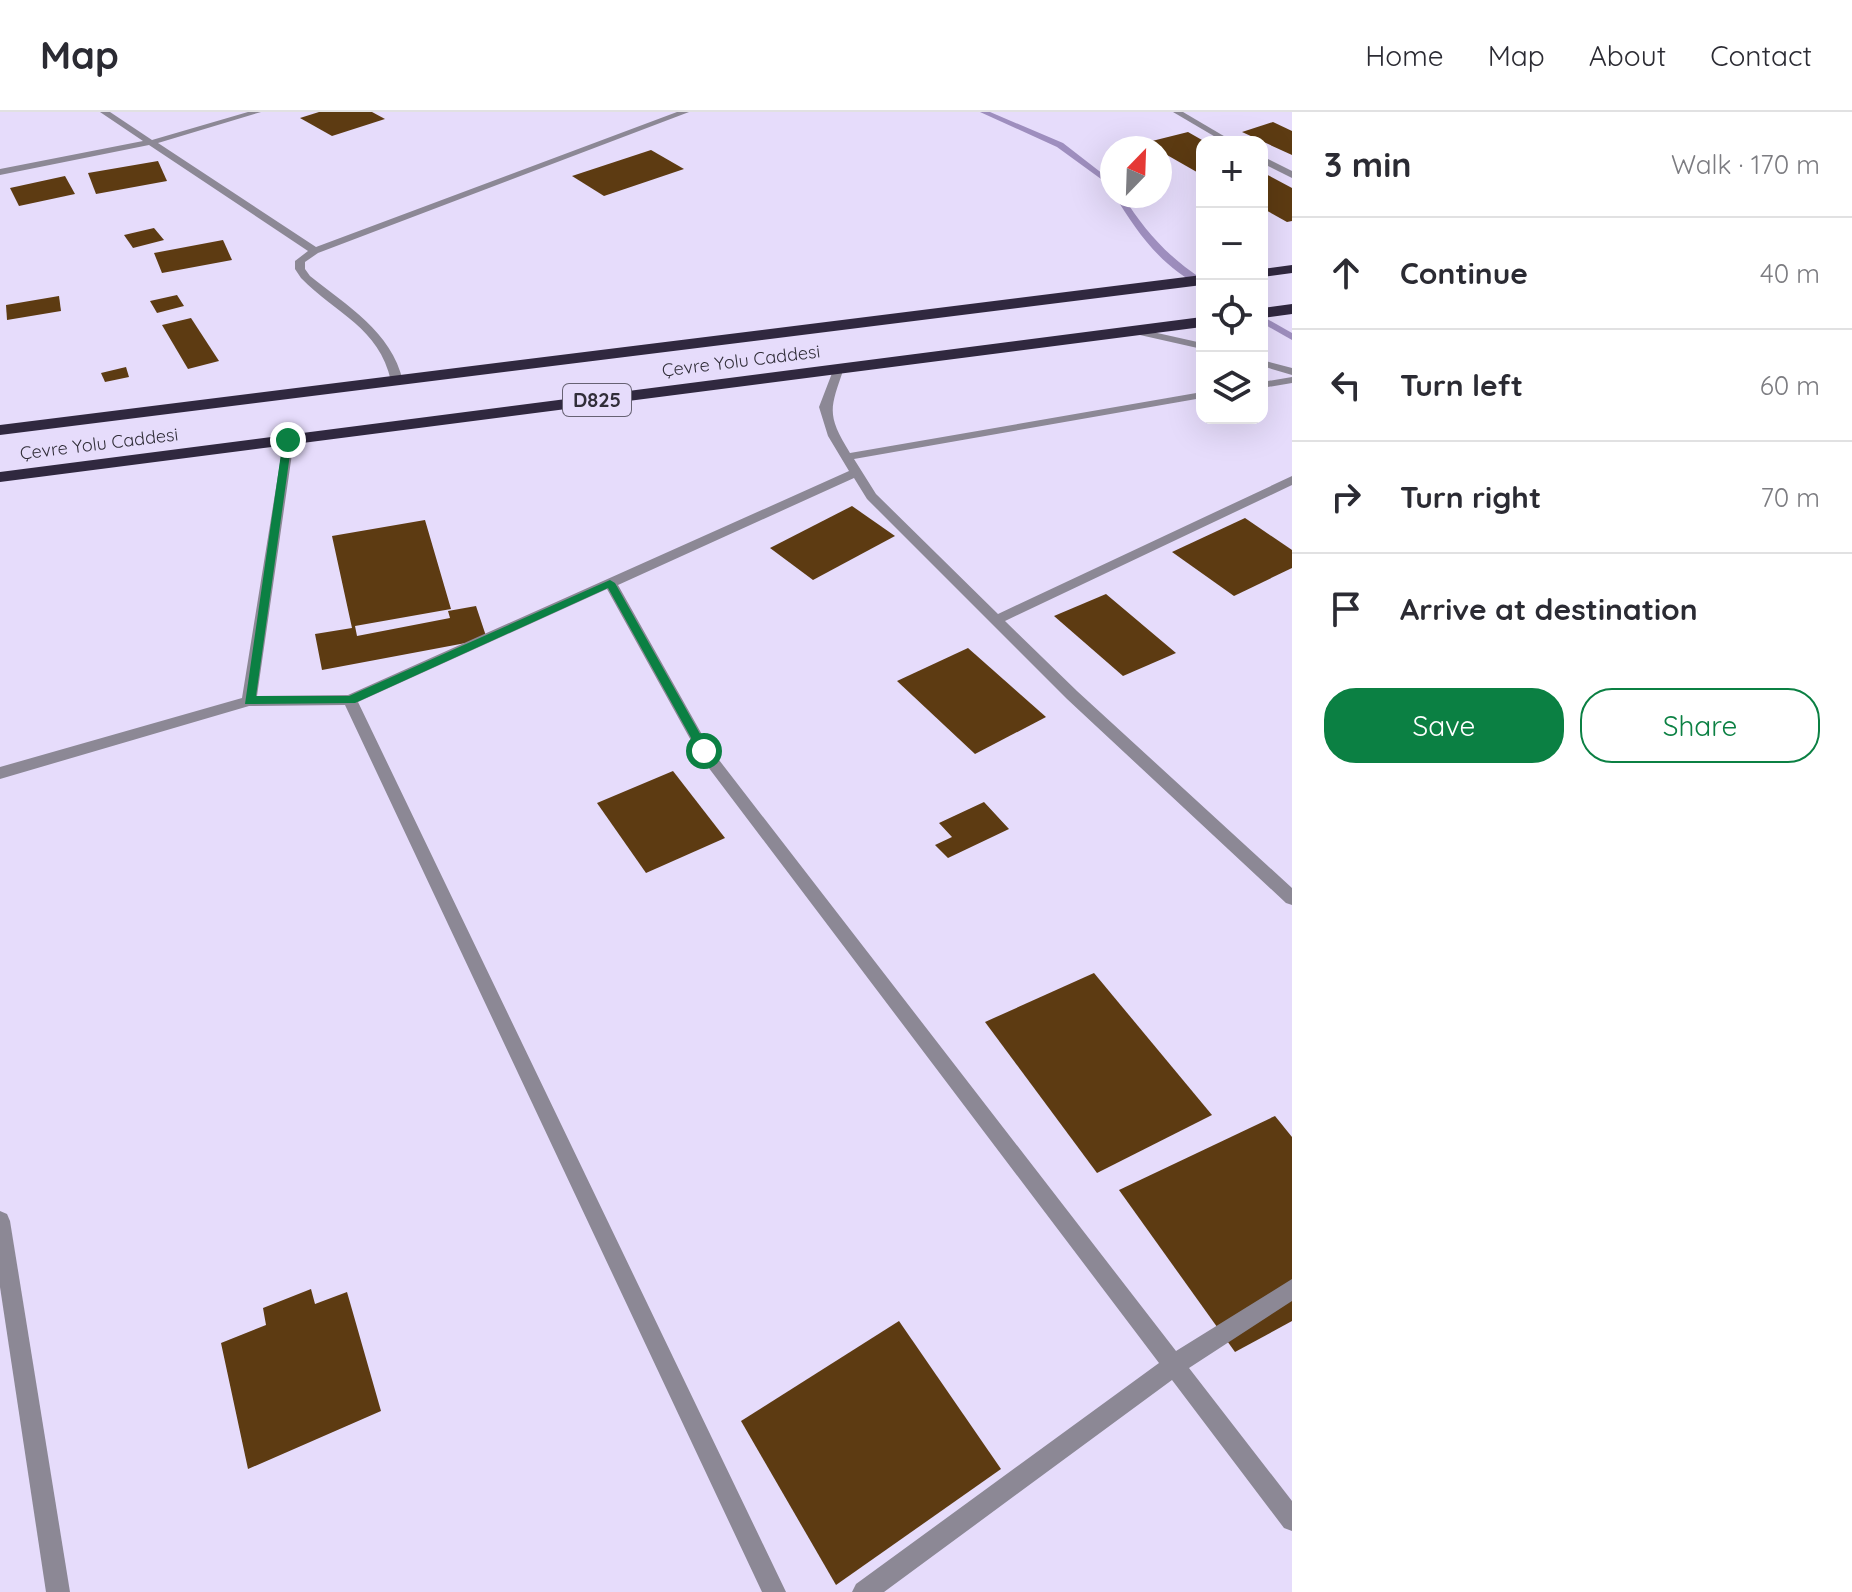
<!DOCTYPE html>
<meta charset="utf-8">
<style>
body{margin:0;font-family:Quicksand,sans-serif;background:#f7f7f7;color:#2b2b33}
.controls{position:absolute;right:24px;top:24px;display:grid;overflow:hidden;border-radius:16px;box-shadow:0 8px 32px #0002}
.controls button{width:72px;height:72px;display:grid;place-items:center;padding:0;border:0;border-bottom:2px solid #e1e1e2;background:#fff;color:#2b2b33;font:40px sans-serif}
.compass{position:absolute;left:1100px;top:24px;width:72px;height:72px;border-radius:50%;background:#fff;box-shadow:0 8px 32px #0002;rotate:23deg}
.stop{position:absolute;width:24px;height:24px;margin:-18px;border:6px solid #0b8043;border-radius:50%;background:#fff}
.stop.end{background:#0b8043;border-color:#fff;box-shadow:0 2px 8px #0008}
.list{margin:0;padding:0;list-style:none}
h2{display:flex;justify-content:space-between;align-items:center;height:104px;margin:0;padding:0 32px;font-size:34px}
h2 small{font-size:26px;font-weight:400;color:#7c7c81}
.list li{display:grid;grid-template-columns:52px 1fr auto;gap:24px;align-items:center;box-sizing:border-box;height:112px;padding:0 32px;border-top:2px solid #e1e1e2}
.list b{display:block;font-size:30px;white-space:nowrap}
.list em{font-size:26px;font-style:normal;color:#7c7c81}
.actions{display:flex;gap:16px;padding:24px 32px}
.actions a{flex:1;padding:18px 0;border:2px solid #0b8043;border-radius:32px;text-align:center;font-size:28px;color:#0b8043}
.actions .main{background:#0b8043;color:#fff}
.icon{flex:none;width:44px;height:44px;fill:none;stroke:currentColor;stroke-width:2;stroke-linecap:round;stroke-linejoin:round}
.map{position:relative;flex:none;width:1292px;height:1480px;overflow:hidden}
header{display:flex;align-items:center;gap:48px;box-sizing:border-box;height:112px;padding:0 40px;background:#fff;border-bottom:2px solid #e1e1e2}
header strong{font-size:38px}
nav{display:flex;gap:44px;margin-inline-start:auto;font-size:28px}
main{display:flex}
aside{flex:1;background:#fff}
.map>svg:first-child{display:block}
</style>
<header>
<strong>Map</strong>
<nav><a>Home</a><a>Map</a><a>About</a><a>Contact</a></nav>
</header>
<main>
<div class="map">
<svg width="1292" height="1480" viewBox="0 0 1292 1480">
<rect width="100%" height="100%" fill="#e6dcfb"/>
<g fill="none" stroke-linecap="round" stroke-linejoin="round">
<g fill="#9e8ebe" fill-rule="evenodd">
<polygon points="980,0 990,0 1063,31 1112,69 1112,75 1057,35"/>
<path d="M1115 84H1123C1144 118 1168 145 1202 167V174C1163 157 1136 119 1115 84Z"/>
<polygon points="1262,204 1292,221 1292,228 1262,211"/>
</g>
</g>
<g fill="#5d3b12">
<polygon points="319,0 372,0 385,7 332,24 300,6"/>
<polygon points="1273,10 1292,19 1292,43 1242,20"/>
<polygon points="1188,20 1202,28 1202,63 1160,39 1160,36 1144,31"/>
<polygon points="651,38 684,57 604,84 572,64"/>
<polygon points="158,49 167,69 96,82 88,61"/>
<polygon points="1262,60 1292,76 1292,109 1287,110 1262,96"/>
<polygon points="65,64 75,82 19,94 10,76"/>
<polygon points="154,116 164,128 133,136 124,123"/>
<polygon points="223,128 232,148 162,161 154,141"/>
<polygon points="177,183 184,194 157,201 150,189"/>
<polygon points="59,184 61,199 7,208 6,193"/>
<polygon points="191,206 219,249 188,257 162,213"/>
<polygon points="126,255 129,265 105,270 101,261"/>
<polygon points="852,394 895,424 813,468 770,436"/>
<polygon points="1245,406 1292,438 1292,456 1234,484 1172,440"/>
<polygon points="425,408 451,497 355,514 357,524 450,506 448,499 476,494 487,527 322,558 315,522 352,516 332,424"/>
<polygon points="1106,482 1176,541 1123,564 1054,504"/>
<polygon points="968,536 1046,605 975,642 897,569"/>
<polygon points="673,659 725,726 646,761 597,691"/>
<polygon points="984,690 1009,717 948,746 935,733 952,725 939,711"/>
<polygon points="1094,861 1212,1003 1097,1061 985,910"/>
<polygon points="1275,1004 1292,1025 1292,1209 1235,1240 1119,1078"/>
<polygon points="311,1177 315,1192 347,1180 381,1299 248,1357 221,1231 266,1213 263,1196"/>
<polygon points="899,1209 1001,1357 836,1473 741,1309"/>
</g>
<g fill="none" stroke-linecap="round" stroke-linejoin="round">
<g fill="#8c8895" fill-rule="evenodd">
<path d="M100 0H110L152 28 248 0H261L158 31 316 135 677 0H689L318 141 305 150V157L310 164C347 194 391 219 403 269L397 272 391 269C379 215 336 202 301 166L295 157V149L308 139 149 33 0 63V57L143 29Z"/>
<polygon points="1173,0 1183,0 1234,30 1224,30"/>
<polygon points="1262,44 1292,59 1292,66 1262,51"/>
<polygon points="1135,216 1202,231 1202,237 1131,221 1130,219"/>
<polygon points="1262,248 1292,256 1292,263 1262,254"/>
<path d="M839 253 844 256C830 297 826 302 850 341L1202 280V286L854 347 876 382 998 502 1292 364V373L1005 509 1077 579 1292 776V793L1286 791 1067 587 867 387 854 366 618 473 709 635 1176 1239 1292 1167V1189L1189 1256 1292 1389V1419L1284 1416 1172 1268 884 1480H852L856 1472 1159 1251 699 643 607 477 358 590 786 1480H762L345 593 249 594 0 667V655L242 586 284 326 288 324 294 328 257 584 348 583 849 359 828 324 819 295 834 256Z"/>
<polygon points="1292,265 1292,271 1262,276 1262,270"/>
<polygon points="0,1099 7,1102 10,1109 70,1480 46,1480 0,1175"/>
</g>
<g fill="#30283f" fill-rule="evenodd">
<polygon points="1292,153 1292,161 1262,165 1262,157"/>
<polygon points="1202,163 1202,173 0,323 0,313"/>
<polygon points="1292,192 1292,202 1262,206 1262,196"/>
<polygon points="1202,205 1202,215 0,370 0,360"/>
</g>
</g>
<polygon fill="#0b8043" points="288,325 292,328 256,584 349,584 610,468 615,471 708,636 708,642 700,642 608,476 355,591 245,592 283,328"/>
<g text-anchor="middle" stroke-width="8" stroke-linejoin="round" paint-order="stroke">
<g font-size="18" fill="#312e39" stroke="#e6dcfb">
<text transform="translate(741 249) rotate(-7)" y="6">Çevre Yolu Caddesi</text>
<text transform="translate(99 332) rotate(-7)" y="6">Çevre Yolu Caddesi</text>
</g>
<rect fill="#e6dcfb" stroke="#676273" stroke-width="2" x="563" y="272" width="68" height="32" rx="6"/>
<g font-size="20" font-weight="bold" fill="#312e39">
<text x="597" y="295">D825</text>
</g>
</g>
</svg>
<div class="controls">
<button>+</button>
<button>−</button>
<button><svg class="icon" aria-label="locate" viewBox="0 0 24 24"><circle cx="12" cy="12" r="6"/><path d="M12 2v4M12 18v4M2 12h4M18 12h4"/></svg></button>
<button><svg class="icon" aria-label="layers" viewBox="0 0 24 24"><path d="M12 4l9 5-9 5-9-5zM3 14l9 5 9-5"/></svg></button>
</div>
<svg class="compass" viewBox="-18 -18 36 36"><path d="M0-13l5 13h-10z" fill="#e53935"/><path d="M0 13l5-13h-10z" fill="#7c7c81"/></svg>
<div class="stop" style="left:704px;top:639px"></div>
<div class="stop end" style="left:288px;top:328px"></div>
</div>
<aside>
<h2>3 min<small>Walk · 170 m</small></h2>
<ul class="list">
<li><svg class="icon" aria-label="ahead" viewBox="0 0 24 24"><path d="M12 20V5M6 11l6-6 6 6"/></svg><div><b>Continue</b></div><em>40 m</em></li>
<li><svg class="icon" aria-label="left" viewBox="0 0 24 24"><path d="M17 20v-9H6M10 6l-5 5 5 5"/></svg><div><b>Turn left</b></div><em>60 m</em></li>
<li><svg class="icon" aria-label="right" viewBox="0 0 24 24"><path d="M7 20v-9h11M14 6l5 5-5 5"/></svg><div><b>Turn right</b></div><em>70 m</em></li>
<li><svg class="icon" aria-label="arrive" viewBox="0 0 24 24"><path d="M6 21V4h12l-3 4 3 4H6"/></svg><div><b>Arrive at destination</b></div></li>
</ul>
<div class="actions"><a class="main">Save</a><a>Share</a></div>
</aside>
</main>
